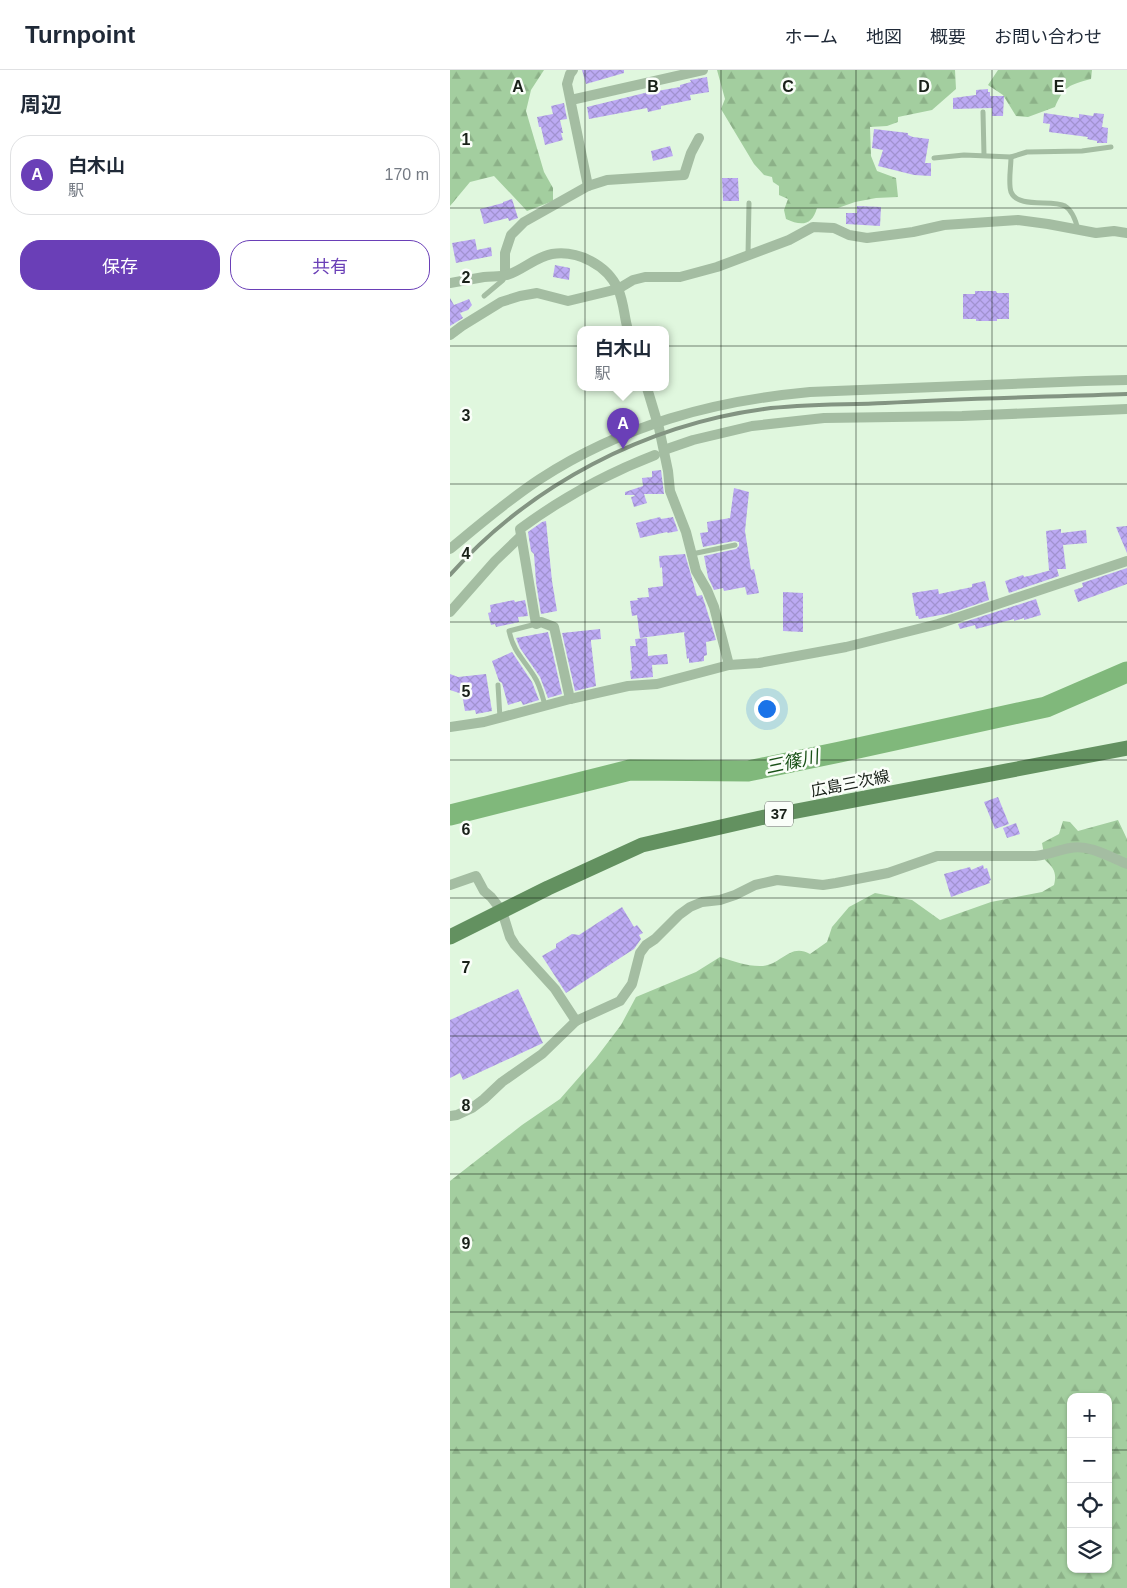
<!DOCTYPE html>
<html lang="ja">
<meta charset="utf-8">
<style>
body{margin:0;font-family:Arial,"Noto Sans JP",sans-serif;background:#f6f6f7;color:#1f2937}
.controls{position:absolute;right:15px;bottom:15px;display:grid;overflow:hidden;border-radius:10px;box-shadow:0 1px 4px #0004}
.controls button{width:45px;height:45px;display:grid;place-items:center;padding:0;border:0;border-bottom:1px solid #e0e1e3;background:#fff;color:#1f2937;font:25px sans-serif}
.you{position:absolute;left:316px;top:638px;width:18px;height:18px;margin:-12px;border:4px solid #fff;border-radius:50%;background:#1a73e8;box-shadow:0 0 0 8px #1a73e833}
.badge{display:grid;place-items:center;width:32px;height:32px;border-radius:50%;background:#6a3fb7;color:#fff;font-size:16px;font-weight:700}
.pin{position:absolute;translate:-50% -41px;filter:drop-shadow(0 1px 2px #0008)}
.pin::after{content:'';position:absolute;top:26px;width:18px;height:15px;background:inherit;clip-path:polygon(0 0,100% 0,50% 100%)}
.popup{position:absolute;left:127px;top:256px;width:92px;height:65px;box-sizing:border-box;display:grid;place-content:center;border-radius:10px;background:#fff;filter:drop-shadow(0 1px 4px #0005);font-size:16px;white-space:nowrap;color:#747a83}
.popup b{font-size:19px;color:#1f2937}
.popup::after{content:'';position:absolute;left:50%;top:100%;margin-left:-10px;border:10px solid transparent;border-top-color:#fff}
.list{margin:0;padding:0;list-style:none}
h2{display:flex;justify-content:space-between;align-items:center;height:65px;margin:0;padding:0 20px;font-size:21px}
h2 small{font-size:16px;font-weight:400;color:#747a83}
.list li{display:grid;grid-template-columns:32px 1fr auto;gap:15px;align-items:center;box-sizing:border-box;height:80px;margin:0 10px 10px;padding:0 10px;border:1px solid #e0e1e3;border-radius:20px}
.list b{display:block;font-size:19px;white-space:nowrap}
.list p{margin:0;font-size:16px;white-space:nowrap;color:#747a83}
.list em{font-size:16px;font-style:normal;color:#747a83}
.actions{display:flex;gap:10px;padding:15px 20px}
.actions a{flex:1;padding:11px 0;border:1px solid #6a3fb7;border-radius:20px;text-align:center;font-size:18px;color:#6a3fb7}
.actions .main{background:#6a3fb7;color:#fff}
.icon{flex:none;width:28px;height:28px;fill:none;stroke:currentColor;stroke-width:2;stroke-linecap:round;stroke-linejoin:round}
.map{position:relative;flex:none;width:677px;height:1518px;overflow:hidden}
header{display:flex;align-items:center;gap:30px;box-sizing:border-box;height:70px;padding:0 25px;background:#fff;border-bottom:1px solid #e0e1e3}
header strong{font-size:24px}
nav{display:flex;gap:28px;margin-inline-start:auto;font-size:18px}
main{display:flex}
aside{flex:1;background:#fff}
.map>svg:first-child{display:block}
</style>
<header>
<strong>Turnpoint</strong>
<nav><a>ホーム</a><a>地図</a><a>概要</a><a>お問い合わせ</a></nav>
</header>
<main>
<aside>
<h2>周辺<small></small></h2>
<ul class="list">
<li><span class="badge">A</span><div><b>白木山</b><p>駅</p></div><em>170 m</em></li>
</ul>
<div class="actions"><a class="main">保存</a><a>共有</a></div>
</aside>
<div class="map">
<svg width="677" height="1518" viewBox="0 0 677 1518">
<defs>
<pattern id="forest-firs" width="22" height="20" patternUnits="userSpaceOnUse" patternTransform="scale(1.25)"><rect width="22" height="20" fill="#a3ce9f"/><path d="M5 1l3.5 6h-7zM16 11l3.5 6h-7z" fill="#8cb188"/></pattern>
<pattern id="building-cross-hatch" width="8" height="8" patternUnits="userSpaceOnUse" patternTransform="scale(1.25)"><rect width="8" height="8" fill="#bcaaf3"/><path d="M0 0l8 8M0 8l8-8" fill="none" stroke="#a192d0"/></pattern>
</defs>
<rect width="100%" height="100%" fill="#e0f7de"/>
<g fill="url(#forest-firs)" fill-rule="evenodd">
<polygon points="0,0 94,0 81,20 76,41 94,102 103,118 103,131 77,141 44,106 20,112 0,136"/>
<path d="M267 0H505L506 19 482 40 448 47V52L437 56 420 57 421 86 427 101 446 108 448 127 426 128 405 132 388 138H367C362 156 351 156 336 149L334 140 338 129 329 125V116L323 112 322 107 314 105 304 94 271 39 275 29Z"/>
<path d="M548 0H642L641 9C619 15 614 16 605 37L578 47 566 46 553 25 538 15Z"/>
<path d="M668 750 677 769V1518H0V1111L72 1055 110 1029 146 988 171 955 186 927 246 902 270 887C283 891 299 897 313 896 332 894 340 873 360 884L377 872 382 857 399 837 425 823 462 830 490 850 541 832 592 822 604 815C607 803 604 798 595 790L592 773 609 764 613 751 620 752 628 761ZM621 1327H658V1499H621Z"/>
</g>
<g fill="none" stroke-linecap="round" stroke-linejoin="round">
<polyline stroke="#80b87b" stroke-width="21" points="0,745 180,700 298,701 390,682 596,637 677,602"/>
</g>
<g fill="url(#building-cross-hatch)">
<polygon points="132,0 174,0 174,3 136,14"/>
<polygon points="257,7 259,22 240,25 241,30 211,36 211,39 198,42 197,38 139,49 137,37 207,20 207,21 230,17 230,15 241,12 240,10"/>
<polygon points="538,19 538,22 540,22 540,26 554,26 553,46 542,46 542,38 503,39 503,28 526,25 526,20"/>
<polygon points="114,33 117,49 110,50 113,63 111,63 113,70 95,75 91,57 89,57 87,47 103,44 101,36"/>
<polygon points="594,43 629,48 629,44 643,46 644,43 654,44 652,57 658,58 657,73 647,73 647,71 637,69 638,67 599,62 600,54 593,53"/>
<polygon points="424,59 458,63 458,65 463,67 479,69 475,93 481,93 481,106 464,105 428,96 433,80 422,78"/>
<polygon points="220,76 223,86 203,91 201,81"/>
<polygon points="272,108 288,108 289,131 273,131"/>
<polygon points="62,129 68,148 59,151 58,148 34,154 30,139 53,133 53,132"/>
<polygon points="407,136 431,137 430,156 396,154 396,143 407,143"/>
<polygon points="25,169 27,180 41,177 42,186 6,193 2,173"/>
<polygon points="105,195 120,198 119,210 103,207"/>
<polygon points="525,221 546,221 547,223 559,223 559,249 547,249 547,251 526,251 526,249 513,249 513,224 525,224"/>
<polygon points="0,228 4,235 19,229 22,235 18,240 10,243 13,248 0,256"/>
<polygon points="211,400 214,424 194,424 197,433 184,437 181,427 185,426 184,425 175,425 175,422 193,416 192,408 202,407 202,401"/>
<polygon points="284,418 299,422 295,461 301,500 304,499 309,523 297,525 295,517 274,521 273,518 264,520 258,507 254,486 286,479 289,476 289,472 284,471 253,477 250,463 258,462 257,452 280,448"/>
<polygon points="210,447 211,449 223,447 228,461 218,463 217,462 190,468 186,453"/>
<polygon points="96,451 102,511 107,541 91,544 86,512 84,484 81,481 78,462 92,452"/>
<polygon points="677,456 677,483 666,457"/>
<polygon points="611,459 611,463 636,460 637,473 613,475 616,499 607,499 609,506 559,523 555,511 573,505 574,507 583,505 601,500 599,500 596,461"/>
<polygon points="235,484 247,526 252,525 255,534 266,570 256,572 257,585 254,586 254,591 239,593 239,588 237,589 234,563 235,562 190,568 187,545 182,546 180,531 188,530 187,528 199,527 198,518 213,516 212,497 210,498 209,486"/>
<polygon points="677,498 677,514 628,532 624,520 633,517 632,513"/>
<polygon points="535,511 539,530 501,543 469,549 468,546 466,546 462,523 488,519 489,524 522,517 522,514"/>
<polygon points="333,522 353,523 353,562 333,561"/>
<polygon points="586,529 591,545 574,550 574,548 564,551 564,549 526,559 525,555 510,559 508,554"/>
<polygon points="64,530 65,532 75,530 78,546 68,547 69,552 46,557 45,554 41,555 38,543 41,542 40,535"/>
<polygon points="150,559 151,569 141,570 141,572 146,616 125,621 112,563"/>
<polygon points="98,562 112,624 98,628 90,607 70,578 66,568"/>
<polygon points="197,568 198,586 217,584 218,594 202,595 203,607 181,609 180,601 182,600 180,576 186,576 185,569"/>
<polygon points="62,582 82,612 89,630 73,635 71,631 58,635 52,613 49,611 42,591"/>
<polygon points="0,604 8,607 36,604 42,641 26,644 25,640 15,641 12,624 0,620"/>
<polygon points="548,727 559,754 545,759 534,732"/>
<polygon points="566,753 570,764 557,768 553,758"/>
<polygon points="533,795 534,799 537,798 541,810 539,811 540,813 501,827 494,804 520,797 521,800"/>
<polygon points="172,837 184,857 187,855 193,863 189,865 191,869 184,879 116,923 92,886 106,878 106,874 122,864 129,865"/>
<polygon points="68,919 93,973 13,1010 10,1003 0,1008 0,950"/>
</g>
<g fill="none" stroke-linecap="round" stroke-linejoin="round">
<g stroke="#a4bda2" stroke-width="5">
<polyline points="533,42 534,85"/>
<path d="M561 87C561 97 558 113 561 122 568 139 602 129 615 136 623 141 626 151 628 160"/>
<polyline points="484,88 514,85 561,87 577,82 632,81 661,77"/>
<polyline points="298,185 299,133"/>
<polyline points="34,226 53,210 55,206"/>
<polyline points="242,484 285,475"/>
<path d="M86 554 59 561C64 583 73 588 84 606 90 615 92 625 95 635"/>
<polyline points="48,615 50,648"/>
</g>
<g stroke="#a4bda2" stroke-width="10">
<polyline points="123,0 120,4 117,14 138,116"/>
<polyline points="121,30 253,0"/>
<polyline points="55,205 55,183 61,165 74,152 138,116 157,110 234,105 241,83 249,68"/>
<path d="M0 213C11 211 23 209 34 207 41 206 50 207 57 205 73 200 85 187 102 184 128 180 157 195 168 219 174 232 174 247 178 260"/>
<polyline points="0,265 12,256 51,232 70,226 87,223 118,231 168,219 183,210 195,207 230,207 267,197 339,170 363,157 384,158 399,165 417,168 463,162 494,155 568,150 598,154 646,163 664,161 677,163"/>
<polyline points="197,318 209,358 218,401 220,421 236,462 246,501 257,520 264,537 279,595"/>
<polyline points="214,380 243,370 302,356 374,348 512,346 677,339"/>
<path d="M0 479C29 455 58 430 90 409 173 355 263 331 360 322L636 311 677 310"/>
<polyline points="0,542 45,491 71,466"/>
<path d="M120 629 104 557 91 552 86 554 70 459C112 428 156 404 205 385"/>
<polyline points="0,657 34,652 120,629 178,616 207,614 279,595 309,593 396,577 488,554 677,491"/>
<polyline points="0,815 26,806 34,821 41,827 52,841 60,867 65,875 105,919 126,951"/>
<path d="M0 1046 7 1045 22 1038 34 1029 52 1012 92 984 126 951 170 931 182 914 190 883 196 875 205 869 229 845 240 837 252 832 270 830 285 825 305 815 327 810 373 815 386 813 438 803 487 786H585C598 785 608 780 620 778 639 774 660 787 677 794"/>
</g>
<polyline stroke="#639160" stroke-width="15" points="0,867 98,818 192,775 310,748 677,678"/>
<path stroke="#839482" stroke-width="4" d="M0 505C80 415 195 355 314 339 353 334 396 335 435 333 516 328 596 327 677 324"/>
</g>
<path fill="none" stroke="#182018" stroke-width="1" stroke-opacity="0.55" d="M135 0V1518M271 0V1518M406 0V1518M542 0V1518M0 138H677M0 276H677M0 414H677M0 552H677M0 690H677M0 828H677M0 966H677M0 1104H677M0 1242H677M0 1380H621M658 1380H677"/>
<g text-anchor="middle" stroke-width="5" stroke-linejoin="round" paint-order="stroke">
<rect fill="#fafef9" stroke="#5c635c" stroke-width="1" x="315" y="731.5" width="28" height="25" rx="4"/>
<g font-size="15" font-weight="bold" fill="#182018">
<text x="329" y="749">37</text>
</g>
<g font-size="16" fill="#182018" stroke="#fafef9">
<text transform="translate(400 713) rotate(-11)" y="6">広島三次線</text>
</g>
<g font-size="18" font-style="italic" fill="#195117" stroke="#fafef9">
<text transform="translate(342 692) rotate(-12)" y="6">三篠川</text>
</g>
</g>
<g font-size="16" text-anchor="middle" font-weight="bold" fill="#182018" stroke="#fafef9" stroke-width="5" stroke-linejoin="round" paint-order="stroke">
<text x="68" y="22">A</text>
<text x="203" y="22">B</text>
<text x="338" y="22">C</text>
<text x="474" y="22">D</text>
<text x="609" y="22">E</text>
<text x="16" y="75">1</text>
<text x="16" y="213">2</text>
<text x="16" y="351">3</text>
<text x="16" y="489">4</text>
<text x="16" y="627">5</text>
<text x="16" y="765">6</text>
<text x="16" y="903">7</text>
<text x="16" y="1041">8</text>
<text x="16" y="1179">9</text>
</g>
</svg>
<div class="controls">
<button>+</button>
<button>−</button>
<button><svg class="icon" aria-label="locate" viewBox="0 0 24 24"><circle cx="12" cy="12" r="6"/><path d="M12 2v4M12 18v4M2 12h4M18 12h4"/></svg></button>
<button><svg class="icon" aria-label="layers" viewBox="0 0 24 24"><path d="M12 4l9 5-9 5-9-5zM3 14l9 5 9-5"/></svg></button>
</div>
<div class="you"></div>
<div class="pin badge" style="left:173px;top:379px">A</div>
<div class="popup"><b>白木山</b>駅</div>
</div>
</main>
